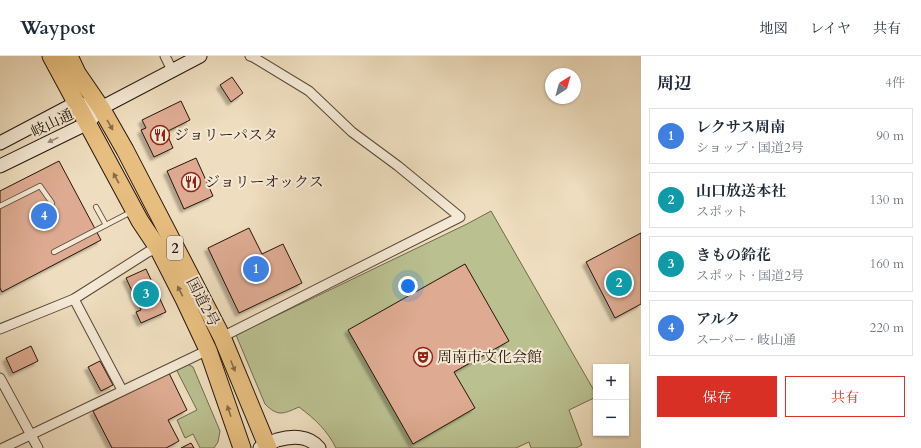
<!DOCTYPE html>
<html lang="ja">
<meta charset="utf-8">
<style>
body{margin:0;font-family:Cardo,"Noto Serif JP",serif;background:#f2f2f3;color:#1f2937}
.controls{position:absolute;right:12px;bottom:12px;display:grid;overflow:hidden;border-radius:0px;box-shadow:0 1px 3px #0004}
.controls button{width:36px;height:36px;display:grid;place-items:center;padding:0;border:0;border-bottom:1px solid #e0e1e3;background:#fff;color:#1f2937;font:20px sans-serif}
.compass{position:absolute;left:545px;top:12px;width:36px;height:36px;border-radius:50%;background:#fff;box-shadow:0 1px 3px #0004;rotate:37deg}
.you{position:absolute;left:408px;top:230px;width:14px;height:14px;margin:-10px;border:3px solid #fff;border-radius:50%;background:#1a73e8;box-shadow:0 0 0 6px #1a73e833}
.badge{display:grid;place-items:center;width:26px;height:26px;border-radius:50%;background:#d93025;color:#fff;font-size:13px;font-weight:700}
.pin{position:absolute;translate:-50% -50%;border:2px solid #fff;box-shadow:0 1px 4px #0006}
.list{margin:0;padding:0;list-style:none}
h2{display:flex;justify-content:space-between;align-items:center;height:52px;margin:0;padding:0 16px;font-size:17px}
h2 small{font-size:13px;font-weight:400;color:#747a83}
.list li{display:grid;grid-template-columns:26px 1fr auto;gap:12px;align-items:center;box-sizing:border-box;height:56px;margin:0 8px 8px;padding:0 8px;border:1px solid #e0e1e3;border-radius:0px}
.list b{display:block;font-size:15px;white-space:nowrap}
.list p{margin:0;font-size:13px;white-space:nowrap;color:#747a83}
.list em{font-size:13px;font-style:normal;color:#747a83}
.actions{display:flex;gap:8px;padding:12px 16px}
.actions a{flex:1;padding:9px 0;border:1px solid #d93025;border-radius:0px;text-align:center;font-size:14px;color:#d93025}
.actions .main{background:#d93025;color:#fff}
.map{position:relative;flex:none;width:641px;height:392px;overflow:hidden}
header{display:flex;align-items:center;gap:24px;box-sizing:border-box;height:56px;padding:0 20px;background:#fff;border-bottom:1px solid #e0e1e3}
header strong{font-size:19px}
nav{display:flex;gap:22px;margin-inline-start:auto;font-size:14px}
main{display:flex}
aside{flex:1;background:#fff}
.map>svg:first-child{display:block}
</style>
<header>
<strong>Waypost</strong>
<nav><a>地図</a><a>レイヤ</a><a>共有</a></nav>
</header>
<main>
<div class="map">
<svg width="641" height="392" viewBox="0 0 641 392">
<defs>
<filter id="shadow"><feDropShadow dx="-3.5" dy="3.5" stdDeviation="1" flood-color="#0004"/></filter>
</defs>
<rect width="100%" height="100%" fill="#eeddbe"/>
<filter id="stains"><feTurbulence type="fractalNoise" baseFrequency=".005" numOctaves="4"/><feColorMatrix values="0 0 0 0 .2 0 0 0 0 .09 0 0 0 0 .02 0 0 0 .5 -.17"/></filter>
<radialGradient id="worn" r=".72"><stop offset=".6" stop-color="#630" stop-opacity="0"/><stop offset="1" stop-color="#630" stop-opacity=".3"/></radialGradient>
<g fill="#bac090" stroke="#706a4d">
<path d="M491 155 596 338V341L569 354 582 389 576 392H531L529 386 516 392H336C327 374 315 363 299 351 283 358 278 361 265 348L236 279 467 168Z"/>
<polygon points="186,307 193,311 220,375 218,386 214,392 200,392 193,378 185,382 177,364 197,354 174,309"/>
</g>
<g fill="#deab92" stroke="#27150a" filter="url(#shadow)">
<polygon points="232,21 243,37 231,46 220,29"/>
<polygon points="181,45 190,64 166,76 173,92 154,101 141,74 146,72 142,64"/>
<polygon points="196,102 213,140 184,153 167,115"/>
<polygon points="59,105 101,184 2,236 0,232 0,135"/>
<polygon points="249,172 262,198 283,188 302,227 239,257 208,192"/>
<polygon points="641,177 641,248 615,262 586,206"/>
<polygon points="465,208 509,285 454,316 475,352 413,388 348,274"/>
<polygon points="146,213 166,256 141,267 136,256 141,254 126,222"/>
<polygon points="31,290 38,305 13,317 6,302"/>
<polygon points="100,305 113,329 101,335 88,311"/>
<polygon points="169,317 187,354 168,364 179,385 166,392 112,392 93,355"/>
<polygon points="191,387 194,392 181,392"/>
</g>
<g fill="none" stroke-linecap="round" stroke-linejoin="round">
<g stroke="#594737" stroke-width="6">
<g id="lane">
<polyline points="0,150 40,130 52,147 45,163"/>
<polyline points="96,151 106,169"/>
<polyline points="54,196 131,156"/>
</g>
</g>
<g stroke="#594737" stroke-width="11">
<g id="street">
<polyline points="165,0 172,14"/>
<polyline points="74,243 122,334"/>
<polyline points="0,273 74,243 148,196 158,192"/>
<polyline points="222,281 460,161 398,110 352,76 309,35 253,1 250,0"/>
<polyline points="0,322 38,392"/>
<polyline points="3,392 208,294"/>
</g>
</g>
<g stroke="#27150a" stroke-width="15">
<g id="secondary">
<polyline points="0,87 76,47 101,52"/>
<polyline points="0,110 88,67 101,52 200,0"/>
<path d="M260 392C266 390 271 386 277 384 291 380 309 379 319 392"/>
</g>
</g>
<g stroke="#27150a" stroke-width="19">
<g id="highway">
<polyline points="51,0 140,165 158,192 184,243 208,294 242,392"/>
<polyline points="69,0 77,17 101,52 125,94 222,281 268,392"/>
</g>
</g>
<use href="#lane" stroke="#f4e9d5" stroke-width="4.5"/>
<use href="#street" stroke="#f4e9d5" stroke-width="9"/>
<use href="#secondary" stroke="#f4e9d5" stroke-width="13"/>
<use href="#highway" stroke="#e7be7f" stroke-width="17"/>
</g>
<defs><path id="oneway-solid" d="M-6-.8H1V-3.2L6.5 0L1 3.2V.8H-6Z"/></defs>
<g fill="#876a44">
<use href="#oneway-solid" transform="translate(110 69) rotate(60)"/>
<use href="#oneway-solid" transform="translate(116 122) rotate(-119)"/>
<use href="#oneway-solid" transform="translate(180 235) rotate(-117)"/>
<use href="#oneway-solid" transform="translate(233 310) rotate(68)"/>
<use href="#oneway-solid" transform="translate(229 355) rotate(-109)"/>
</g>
<use fill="#988a7a" href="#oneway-solid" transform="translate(53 84) rotate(154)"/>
<defs>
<g id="restaurant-ring" transform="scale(1)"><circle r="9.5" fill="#f4e9d5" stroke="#8f2418" stroke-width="1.5"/><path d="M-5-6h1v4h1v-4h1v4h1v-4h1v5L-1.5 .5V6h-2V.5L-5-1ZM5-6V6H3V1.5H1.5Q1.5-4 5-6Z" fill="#8f2418"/></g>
<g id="theatre-ring" transform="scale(1)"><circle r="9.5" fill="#f4e9d5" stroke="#8f2418" stroke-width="1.5"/><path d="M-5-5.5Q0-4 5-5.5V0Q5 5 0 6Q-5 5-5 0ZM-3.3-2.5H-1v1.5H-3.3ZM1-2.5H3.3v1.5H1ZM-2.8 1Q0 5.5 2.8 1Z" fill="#8f2418"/></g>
</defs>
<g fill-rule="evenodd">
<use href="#restaurant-ring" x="160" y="79"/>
<use href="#restaurant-ring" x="191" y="126"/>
<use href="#theatre-ring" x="423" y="301"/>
</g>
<g text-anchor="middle" stroke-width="4" stroke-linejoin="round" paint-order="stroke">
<rect fill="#f4e9d5" stroke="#645547" stroke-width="1" x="167" y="180" width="16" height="24" rx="3"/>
<g font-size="14" font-weight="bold" fill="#27150a">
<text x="175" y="197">2</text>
</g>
<g font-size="15" fill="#27150a" stroke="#f4e9d5">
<text transform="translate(52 67) rotate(-26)" y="5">岐山通</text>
<text transform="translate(203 246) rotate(63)" y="5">国道2号</text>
</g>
<g font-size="15" fill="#27150a" stroke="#f4e9d5" text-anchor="start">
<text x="174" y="84">ジョリーパスタ</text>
<text x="205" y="131">ジョリーオックス</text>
<text x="437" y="306">周南市文化会館</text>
</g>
</g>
<rect width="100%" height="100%" filter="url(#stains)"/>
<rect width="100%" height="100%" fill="url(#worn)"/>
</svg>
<div class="controls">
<button>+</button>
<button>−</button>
</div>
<svg class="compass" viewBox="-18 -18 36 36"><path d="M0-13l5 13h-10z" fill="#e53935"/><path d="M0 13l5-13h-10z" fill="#747a83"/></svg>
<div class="you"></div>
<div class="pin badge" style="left:256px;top:213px;background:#3f7fe0">1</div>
<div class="pin badge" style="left:619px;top:227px;background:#0f9aa8">2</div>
<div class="pin badge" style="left:146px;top:238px;background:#0f9aa8">3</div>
<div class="pin badge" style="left:44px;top:160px;background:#3f7fe0">4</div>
</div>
<aside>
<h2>周辺<small>4件</small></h2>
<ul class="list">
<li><span class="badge" style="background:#3f7fe0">1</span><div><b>レクサス周南</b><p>ショップ · 国道2号</p></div><em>90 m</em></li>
<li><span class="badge" style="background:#0f9aa8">2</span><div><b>山口放送本社</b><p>スポット</p></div><em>130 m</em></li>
<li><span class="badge" style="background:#0f9aa8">3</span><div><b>きもの鈴花</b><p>スポット · 国道2号</p></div><em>160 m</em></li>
<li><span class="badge" style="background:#3f7fe0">4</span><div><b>アルク</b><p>スーパー · 岐山通</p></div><em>220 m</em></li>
</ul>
<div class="actions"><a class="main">保存</a><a>共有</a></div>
</aside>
</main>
